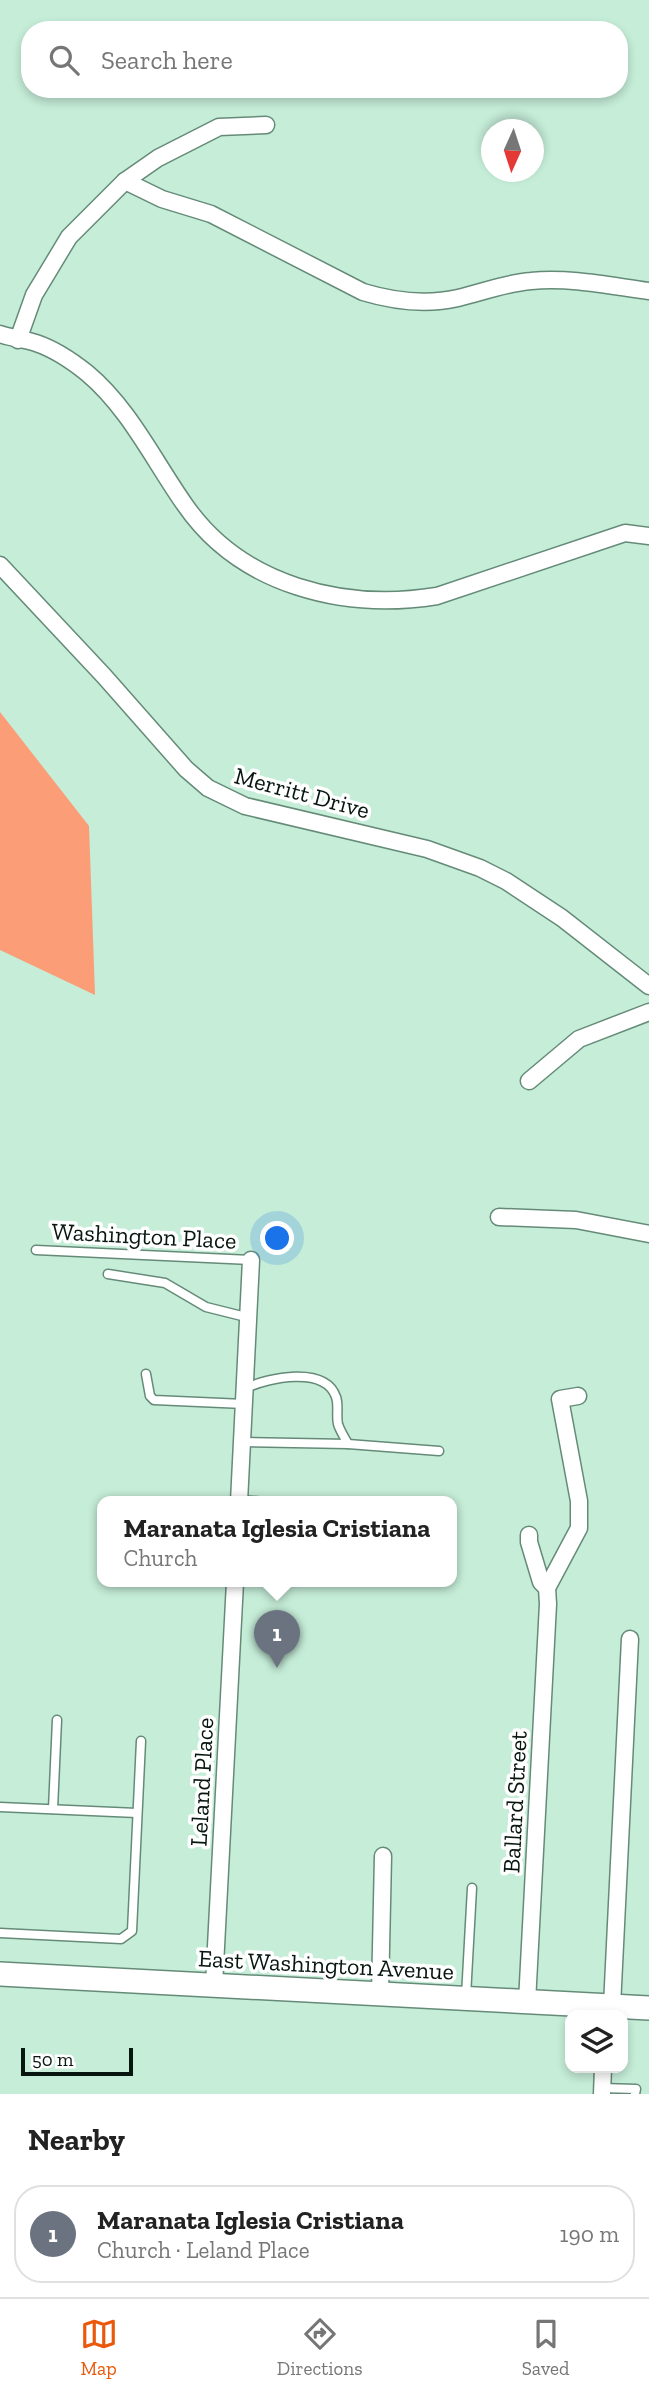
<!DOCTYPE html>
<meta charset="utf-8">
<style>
body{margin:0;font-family:"Zilla Slab",serif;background:#f2f2f2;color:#222}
.controls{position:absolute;right:21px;bottom:21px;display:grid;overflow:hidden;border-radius:14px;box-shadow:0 4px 10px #0003}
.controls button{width:63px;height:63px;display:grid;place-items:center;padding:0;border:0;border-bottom:2px solid #e0e0e0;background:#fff;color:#222;font:35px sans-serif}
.compass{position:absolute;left:481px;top:119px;width:63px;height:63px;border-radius:50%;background:#fff;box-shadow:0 4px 10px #0003;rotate:183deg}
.scale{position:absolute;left:21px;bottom:18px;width:112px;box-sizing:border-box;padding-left:7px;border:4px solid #07160f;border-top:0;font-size:19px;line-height:24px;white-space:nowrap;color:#07160f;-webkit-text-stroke:5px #fff;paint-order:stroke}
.you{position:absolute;left:278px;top:1239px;width:24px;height:24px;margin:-18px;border:5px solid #fff;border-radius:50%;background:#1a73e8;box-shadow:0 0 0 10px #1a73e833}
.badge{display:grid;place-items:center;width:46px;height:46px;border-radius:50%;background:#ea580c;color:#fff;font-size:23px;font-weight:700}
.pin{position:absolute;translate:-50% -58px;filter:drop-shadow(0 2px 4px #0008)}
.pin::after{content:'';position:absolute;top:37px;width:24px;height:21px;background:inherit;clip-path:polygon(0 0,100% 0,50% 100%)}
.popup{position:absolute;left:97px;top:1496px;width:360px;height:91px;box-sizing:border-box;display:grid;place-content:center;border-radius:14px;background:#fff;filter:drop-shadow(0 2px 5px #0005);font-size:23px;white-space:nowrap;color:#767676}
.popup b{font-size:26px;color:#222}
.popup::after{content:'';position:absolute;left:50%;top:100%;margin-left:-14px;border:14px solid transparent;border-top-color:#fff}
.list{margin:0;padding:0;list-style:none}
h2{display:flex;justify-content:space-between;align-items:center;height:91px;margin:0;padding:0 28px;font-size:30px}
h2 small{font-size:23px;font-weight:400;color:#767676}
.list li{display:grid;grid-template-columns:46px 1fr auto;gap:21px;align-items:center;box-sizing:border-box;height:98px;margin:0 14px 14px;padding:0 14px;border:2px solid #e0e0e0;border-radius:28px}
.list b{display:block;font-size:26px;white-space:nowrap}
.list p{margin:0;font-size:23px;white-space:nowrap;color:#767676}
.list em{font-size:23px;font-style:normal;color:#767676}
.icon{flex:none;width:38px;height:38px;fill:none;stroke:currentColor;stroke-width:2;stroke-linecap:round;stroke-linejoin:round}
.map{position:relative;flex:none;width:649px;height:2094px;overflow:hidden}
.search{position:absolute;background:#fff;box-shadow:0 4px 10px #0003;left:21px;right:21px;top:21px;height:77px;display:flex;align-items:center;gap:18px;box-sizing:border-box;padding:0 24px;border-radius:28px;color:#767676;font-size:26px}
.sheet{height:203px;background:#fff}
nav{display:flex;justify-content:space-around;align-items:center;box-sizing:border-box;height:98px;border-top:2px solid #e0e0e0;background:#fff;font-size:19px;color:#767676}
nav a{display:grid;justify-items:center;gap:4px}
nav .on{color:#ea580c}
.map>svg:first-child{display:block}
</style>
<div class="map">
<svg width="649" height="2094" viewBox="0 0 649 2094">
<rect width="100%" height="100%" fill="#c5edd8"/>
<polygon fill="#fb9d77" points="0,712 89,826 95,995 0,950"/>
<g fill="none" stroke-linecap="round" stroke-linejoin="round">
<g stroke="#658b78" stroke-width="11">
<g id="service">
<polyline points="36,1250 251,1260"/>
<polyline points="108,1274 165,1283 206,1307 250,1318"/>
<polyline points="146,1374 150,1396 154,1400 244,1404"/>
<path d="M246 1388C268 1378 325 1365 336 1397 339 1405 336 1416 338 1424 340 1431 345 1438 348 1444"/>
<polyline points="242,1442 348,1444 439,1451"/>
<polyline points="239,1500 267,1502"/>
<polyline points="0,1807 137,1813"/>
<polyline points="53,1809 57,1720"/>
<polyline points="0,1933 121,1939 132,1931 141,1741"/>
<polyline points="466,1996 472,1888"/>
<polyline points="602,2088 636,2089 635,2094"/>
</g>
</g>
<g stroke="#658b78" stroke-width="19">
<g id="minor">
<path d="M125 181 162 199 211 214 363 292C393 301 427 305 458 298 483 292 506 283 531 281 570 277 611 286 649 291"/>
<path d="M0 334C12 338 24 339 36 343 54 349 72 361 87 373 129 408 154 461 185 505 241 586 344 611 437 596L625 533 649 536"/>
<polyline points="18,340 34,295 69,237 125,181 158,158 219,127 266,125"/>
<polyline points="0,565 104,676 186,769 208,788 245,806 427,849 480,868 506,881 562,918 649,986"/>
<polyline points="529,1081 579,1039 649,1012"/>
<polyline points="499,1217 576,1220 649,1234"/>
<polyline points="239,1502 251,1260"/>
<polyline points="547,1588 579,1528 579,1501 560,1399 578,1396"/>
<polyline points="214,1985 235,1582"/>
<polyline points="380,1994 383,1856"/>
<polyline points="527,2002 548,1604 547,1588 541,1582 529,1542 529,1535"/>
<polyline points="612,2006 630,1639"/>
<polyline points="602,2094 603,2068"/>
</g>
</g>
<g stroke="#658b78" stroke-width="26">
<polyline id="secondary" points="0,1974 649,2008"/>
</g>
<use href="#service" stroke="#fff" stroke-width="8"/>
<use href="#minor" stroke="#fff" stroke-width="16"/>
<use href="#secondary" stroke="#fff" stroke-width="23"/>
</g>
<g text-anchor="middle" stroke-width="7" stroke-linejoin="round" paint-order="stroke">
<g font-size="24" fill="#07160f" stroke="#fff">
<text transform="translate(302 793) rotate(15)" y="8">Merritt Drive</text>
<text transform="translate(144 1236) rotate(3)" y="8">Washington Place</text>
<text transform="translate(202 1782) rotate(-87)" y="8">Leland Place</text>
<text transform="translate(515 1802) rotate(-87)" y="8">Ballard Street</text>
<text transform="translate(326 1965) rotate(3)" y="8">East Washington Avenue</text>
</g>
</g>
</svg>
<div class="controls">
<button><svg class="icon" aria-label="layers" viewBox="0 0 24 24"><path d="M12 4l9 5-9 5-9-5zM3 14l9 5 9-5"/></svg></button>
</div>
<svg class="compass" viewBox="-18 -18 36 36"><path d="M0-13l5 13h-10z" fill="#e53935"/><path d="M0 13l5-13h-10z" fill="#767676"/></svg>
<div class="scale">50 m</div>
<div class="you"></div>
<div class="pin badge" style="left:277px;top:1668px;background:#6b7280">1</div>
<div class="popup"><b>Maranata Iglesia Cristiana</b>Church</div>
<div class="search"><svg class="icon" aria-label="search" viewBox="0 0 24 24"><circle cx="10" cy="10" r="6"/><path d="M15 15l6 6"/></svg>Search here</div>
</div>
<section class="sheet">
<h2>Nearby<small></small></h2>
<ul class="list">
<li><span class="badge" style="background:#6b7280">1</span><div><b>Maranata Iglesia Cristiana</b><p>Church · Leland Place</p></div><em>190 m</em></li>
</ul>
</section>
<nav>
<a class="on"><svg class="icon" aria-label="map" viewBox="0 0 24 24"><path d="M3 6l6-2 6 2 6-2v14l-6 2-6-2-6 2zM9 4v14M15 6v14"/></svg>Map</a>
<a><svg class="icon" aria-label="directions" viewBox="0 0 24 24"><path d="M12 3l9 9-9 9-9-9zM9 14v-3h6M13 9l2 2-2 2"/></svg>Directions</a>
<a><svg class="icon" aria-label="saved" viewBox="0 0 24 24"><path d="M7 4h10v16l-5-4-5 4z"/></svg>Saved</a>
</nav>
